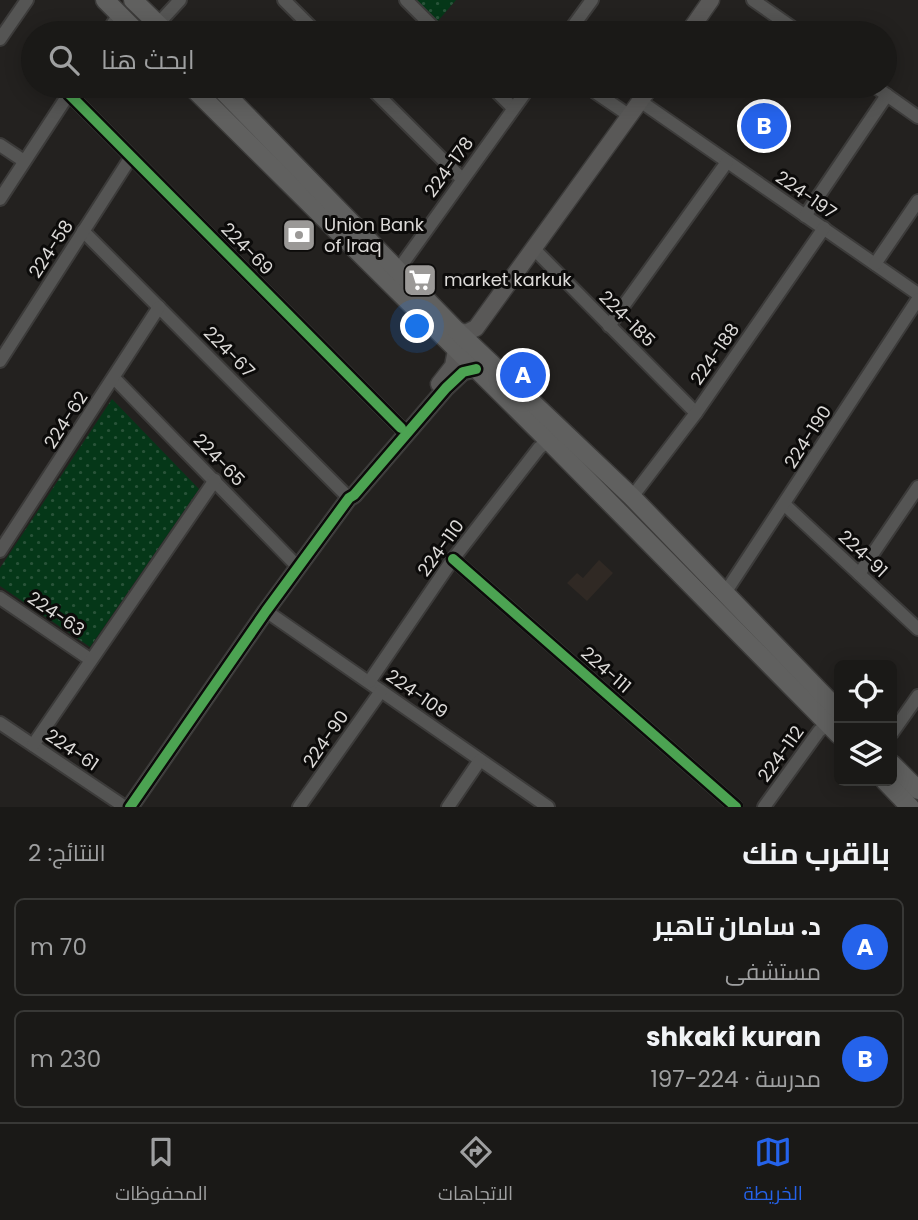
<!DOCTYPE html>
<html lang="ar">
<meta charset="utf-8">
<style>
body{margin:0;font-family:Poppins,Cairo,sans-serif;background:#272624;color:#f1f3f6;direction:rtl}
.controls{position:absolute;right:21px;bottom:21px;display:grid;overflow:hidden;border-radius:10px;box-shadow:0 4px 18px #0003}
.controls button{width:63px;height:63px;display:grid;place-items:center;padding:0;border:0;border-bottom:2px solid #383836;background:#1a1917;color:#f1f3f6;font:35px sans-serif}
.you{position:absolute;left:418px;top:327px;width:24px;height:24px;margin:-18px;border:5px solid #fff;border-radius:50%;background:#1a73e8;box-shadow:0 0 0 10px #1a73e833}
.badge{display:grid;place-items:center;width:46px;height:46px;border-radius:50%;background:#2563eb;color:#fff;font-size:23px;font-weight:700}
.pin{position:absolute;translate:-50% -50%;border:4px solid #fff;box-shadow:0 2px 7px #0006}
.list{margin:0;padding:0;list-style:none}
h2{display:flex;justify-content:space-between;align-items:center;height:91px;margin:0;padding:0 28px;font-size:30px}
h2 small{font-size:23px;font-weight:400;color:#9fa0a1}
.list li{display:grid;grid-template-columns:46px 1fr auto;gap:21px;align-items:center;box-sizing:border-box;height:98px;margin:0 14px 14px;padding:0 14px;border:2px solid #383836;border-radius:10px}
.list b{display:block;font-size:26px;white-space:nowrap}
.list p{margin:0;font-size:23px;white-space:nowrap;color:#9fa0a1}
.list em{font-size:23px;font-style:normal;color:#9fa0a1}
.icon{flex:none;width:38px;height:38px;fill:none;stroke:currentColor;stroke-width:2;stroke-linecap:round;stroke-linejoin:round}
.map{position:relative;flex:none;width:918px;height:807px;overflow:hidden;direction:ltr}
.search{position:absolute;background:#1a1917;box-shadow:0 4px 18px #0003;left:21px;right:21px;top:21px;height:77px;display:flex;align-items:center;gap:18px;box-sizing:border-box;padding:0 24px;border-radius:38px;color:#9fa0a1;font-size:26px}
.sheet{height:315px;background:#1a1917}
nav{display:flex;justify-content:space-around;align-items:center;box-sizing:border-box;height:98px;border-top:2px solid #383836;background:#1a1917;font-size:19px;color:#9fa0a1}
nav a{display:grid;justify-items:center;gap:4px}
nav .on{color:#2563eb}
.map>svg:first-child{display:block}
</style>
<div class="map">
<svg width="918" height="807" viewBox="0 0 918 807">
<defs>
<pattern id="park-dots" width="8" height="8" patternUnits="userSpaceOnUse" patternTransform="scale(1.75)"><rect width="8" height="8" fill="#053718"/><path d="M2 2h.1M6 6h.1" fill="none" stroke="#295339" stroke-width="1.8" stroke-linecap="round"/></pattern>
</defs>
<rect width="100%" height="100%" fill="#23211f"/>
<polygon fill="#302924" points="599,560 613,573 587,601 567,583 577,573 583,578"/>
<g fill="url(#park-dots)">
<polygon points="415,0 456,0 437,22"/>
<polygon points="112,399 199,489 90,647 0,586 0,568"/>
</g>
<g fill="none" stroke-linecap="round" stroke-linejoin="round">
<g stroke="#3c3b3a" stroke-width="16">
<g id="street">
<polyline points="284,0 317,33"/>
<polyline points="406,0 439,33"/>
<polyline points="753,0 800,33"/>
<polyline points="158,24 180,0"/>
<polyline points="107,33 119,14"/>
<polyline points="568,33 592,0"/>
<polyline points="0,39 27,0"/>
<polyline points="369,86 462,179"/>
<polyline points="491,86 513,108"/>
<polyline points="586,86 630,116"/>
<polyline points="874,86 918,117"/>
<polyline points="69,94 401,428"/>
<polyline points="640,101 918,294"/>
<polyline points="0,145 24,161"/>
<polyline points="0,199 74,86"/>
<polyline points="805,216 887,95"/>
<polyline points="83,231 349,498"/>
<polyline points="534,249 696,413"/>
<polyline points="875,264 918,201"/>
<polyline points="398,270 530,86"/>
<polyline points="609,326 727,162"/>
<polyline points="0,361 131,157"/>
<polyline points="114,378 298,567"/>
<polyline points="632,497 696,413 824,228"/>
<polyline points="784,504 918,629"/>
<polyline points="0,551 159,307"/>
<polyline points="453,559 736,807"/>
<polyline points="859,574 918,487"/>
<polyline points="725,593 918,299"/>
<polyline points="0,598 91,660"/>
<polyline points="266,611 548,807"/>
<polyline points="369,682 453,559 539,448 549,441"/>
<polyline points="0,723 125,807"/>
<polyline points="892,733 918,696"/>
<polyline points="33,745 215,480"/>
<polyline points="299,807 381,691"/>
<polyline points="448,807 480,760"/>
<polyline points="764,807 819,731 829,724"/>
</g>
</g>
<g stroke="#3c3b3a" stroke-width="19">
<g id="secondary">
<polyline points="688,33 711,0"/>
<polyline points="456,330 466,333 476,328 651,86"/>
<polyline points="439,384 453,366 456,350"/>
<polyline points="130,807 266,611 349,498 354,495 446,388 463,372 476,369"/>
</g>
</g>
<g stroke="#3c3b3a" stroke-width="21">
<g id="primary">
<polyline points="105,0 138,33"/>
<polyline points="133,0 167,33"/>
<polyline points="191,86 549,441 839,735"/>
<polyline points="218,86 456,330 632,497 839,711"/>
<polyline points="892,764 918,790"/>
<polyline points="885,781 910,807"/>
</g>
</g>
<use href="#street" stroke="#555554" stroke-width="12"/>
<use href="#secondary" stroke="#595857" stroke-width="16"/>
<use href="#primary" stroke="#60605f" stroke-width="18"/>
<g stroke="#0c0b0a" stroke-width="15">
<g id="cycleway">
<polyline points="69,94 401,428"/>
<polyline points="453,559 736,807"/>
<polyline points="130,807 266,611 349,498 354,495 446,388 463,372 476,369"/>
</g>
</g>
<use href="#cycleway" stroke="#4ca352" stroke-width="10"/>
</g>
<defs>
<g id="bank-square" transform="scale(1.75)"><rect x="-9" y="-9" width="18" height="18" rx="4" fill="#9b9997" stroke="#0c0b0a"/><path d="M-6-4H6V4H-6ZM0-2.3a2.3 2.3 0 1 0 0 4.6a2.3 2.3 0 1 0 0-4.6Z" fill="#fff"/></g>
<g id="supermarket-square" transform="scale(1.75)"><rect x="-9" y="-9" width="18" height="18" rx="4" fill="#9b9997" stroke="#0c0b0a"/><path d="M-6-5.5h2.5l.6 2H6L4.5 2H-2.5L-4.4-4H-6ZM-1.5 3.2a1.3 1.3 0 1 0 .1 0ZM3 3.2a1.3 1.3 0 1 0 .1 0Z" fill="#fff"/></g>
</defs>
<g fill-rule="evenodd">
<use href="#bank-square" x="299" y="235"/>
<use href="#supermarket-square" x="420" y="280"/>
</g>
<g text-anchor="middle" stroke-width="6" stroke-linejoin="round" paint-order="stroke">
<g font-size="18" fill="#dcdad8" stroke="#0c0b0a">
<text transform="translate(449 167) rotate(-54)" y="6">224-178</text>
<text transform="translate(806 195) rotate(35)" y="6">224-197</text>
<text transform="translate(51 249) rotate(-57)" y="6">224-58</text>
<text transform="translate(247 249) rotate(45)" y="6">224-69</text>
<text transform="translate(627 319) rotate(45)" y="6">224-185</text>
<text transform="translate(229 352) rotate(45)" y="6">224-67</text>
<text transform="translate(715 354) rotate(-55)" y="6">224-188</text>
<text transform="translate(66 420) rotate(-57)" y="6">224-62</text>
<text transform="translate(808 437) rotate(-57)" y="6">224-190</text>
<text transform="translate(219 460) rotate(46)" y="6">224-65</text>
<text transform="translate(441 548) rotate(-54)" y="6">224-110</text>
<text transform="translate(863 554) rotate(43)" y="6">224-91</text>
<text transform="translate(56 614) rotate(34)" y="6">224-63</text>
<text transform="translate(606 670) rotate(41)" y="6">224-111</text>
<text transform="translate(417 694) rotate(35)" y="6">224-109</text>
<text transform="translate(326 739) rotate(-55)" y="6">224-90</text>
<text transform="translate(72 750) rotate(34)" y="6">224-61</text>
<text transform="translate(781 754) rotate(-54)" y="6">224-112</text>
</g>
<g font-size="18" fill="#dcdad8" stroke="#0c0b0a" text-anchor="start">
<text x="324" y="231">Union Bank<tspan x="324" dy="21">of Iraq</tspan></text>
<text x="444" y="286">market karkuk</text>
</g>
</g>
</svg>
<div class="controls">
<button><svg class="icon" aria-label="locate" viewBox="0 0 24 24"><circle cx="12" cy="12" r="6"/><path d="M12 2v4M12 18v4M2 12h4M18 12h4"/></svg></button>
<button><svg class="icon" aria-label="layers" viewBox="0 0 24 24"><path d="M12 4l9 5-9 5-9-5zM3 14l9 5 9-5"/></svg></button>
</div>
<div class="you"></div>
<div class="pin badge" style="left:523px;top:375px">A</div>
<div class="pin badge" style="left:764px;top:126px">B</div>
<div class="search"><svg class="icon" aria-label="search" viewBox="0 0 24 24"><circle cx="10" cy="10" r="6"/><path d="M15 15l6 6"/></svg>ابحث هنا</div>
</div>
<section class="sheet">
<h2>بالقرب منك<small>النتائج: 2</small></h2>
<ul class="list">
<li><span class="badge">A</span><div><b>د. سامان تاهیر</b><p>مستشفى</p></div><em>70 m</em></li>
<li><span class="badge">B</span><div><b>shkaki kuran</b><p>مدرسة · 224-197</p></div><em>230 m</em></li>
</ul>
</section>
<nav>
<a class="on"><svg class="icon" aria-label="map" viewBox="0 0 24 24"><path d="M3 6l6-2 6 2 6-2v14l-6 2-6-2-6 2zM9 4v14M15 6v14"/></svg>الخريطة</a>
<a><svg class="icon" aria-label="directions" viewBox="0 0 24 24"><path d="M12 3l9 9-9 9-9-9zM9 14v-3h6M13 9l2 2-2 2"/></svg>الاتجاهات</a>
<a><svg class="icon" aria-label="saved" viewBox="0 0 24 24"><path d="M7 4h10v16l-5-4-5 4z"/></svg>المحفوظات</a>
</nav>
